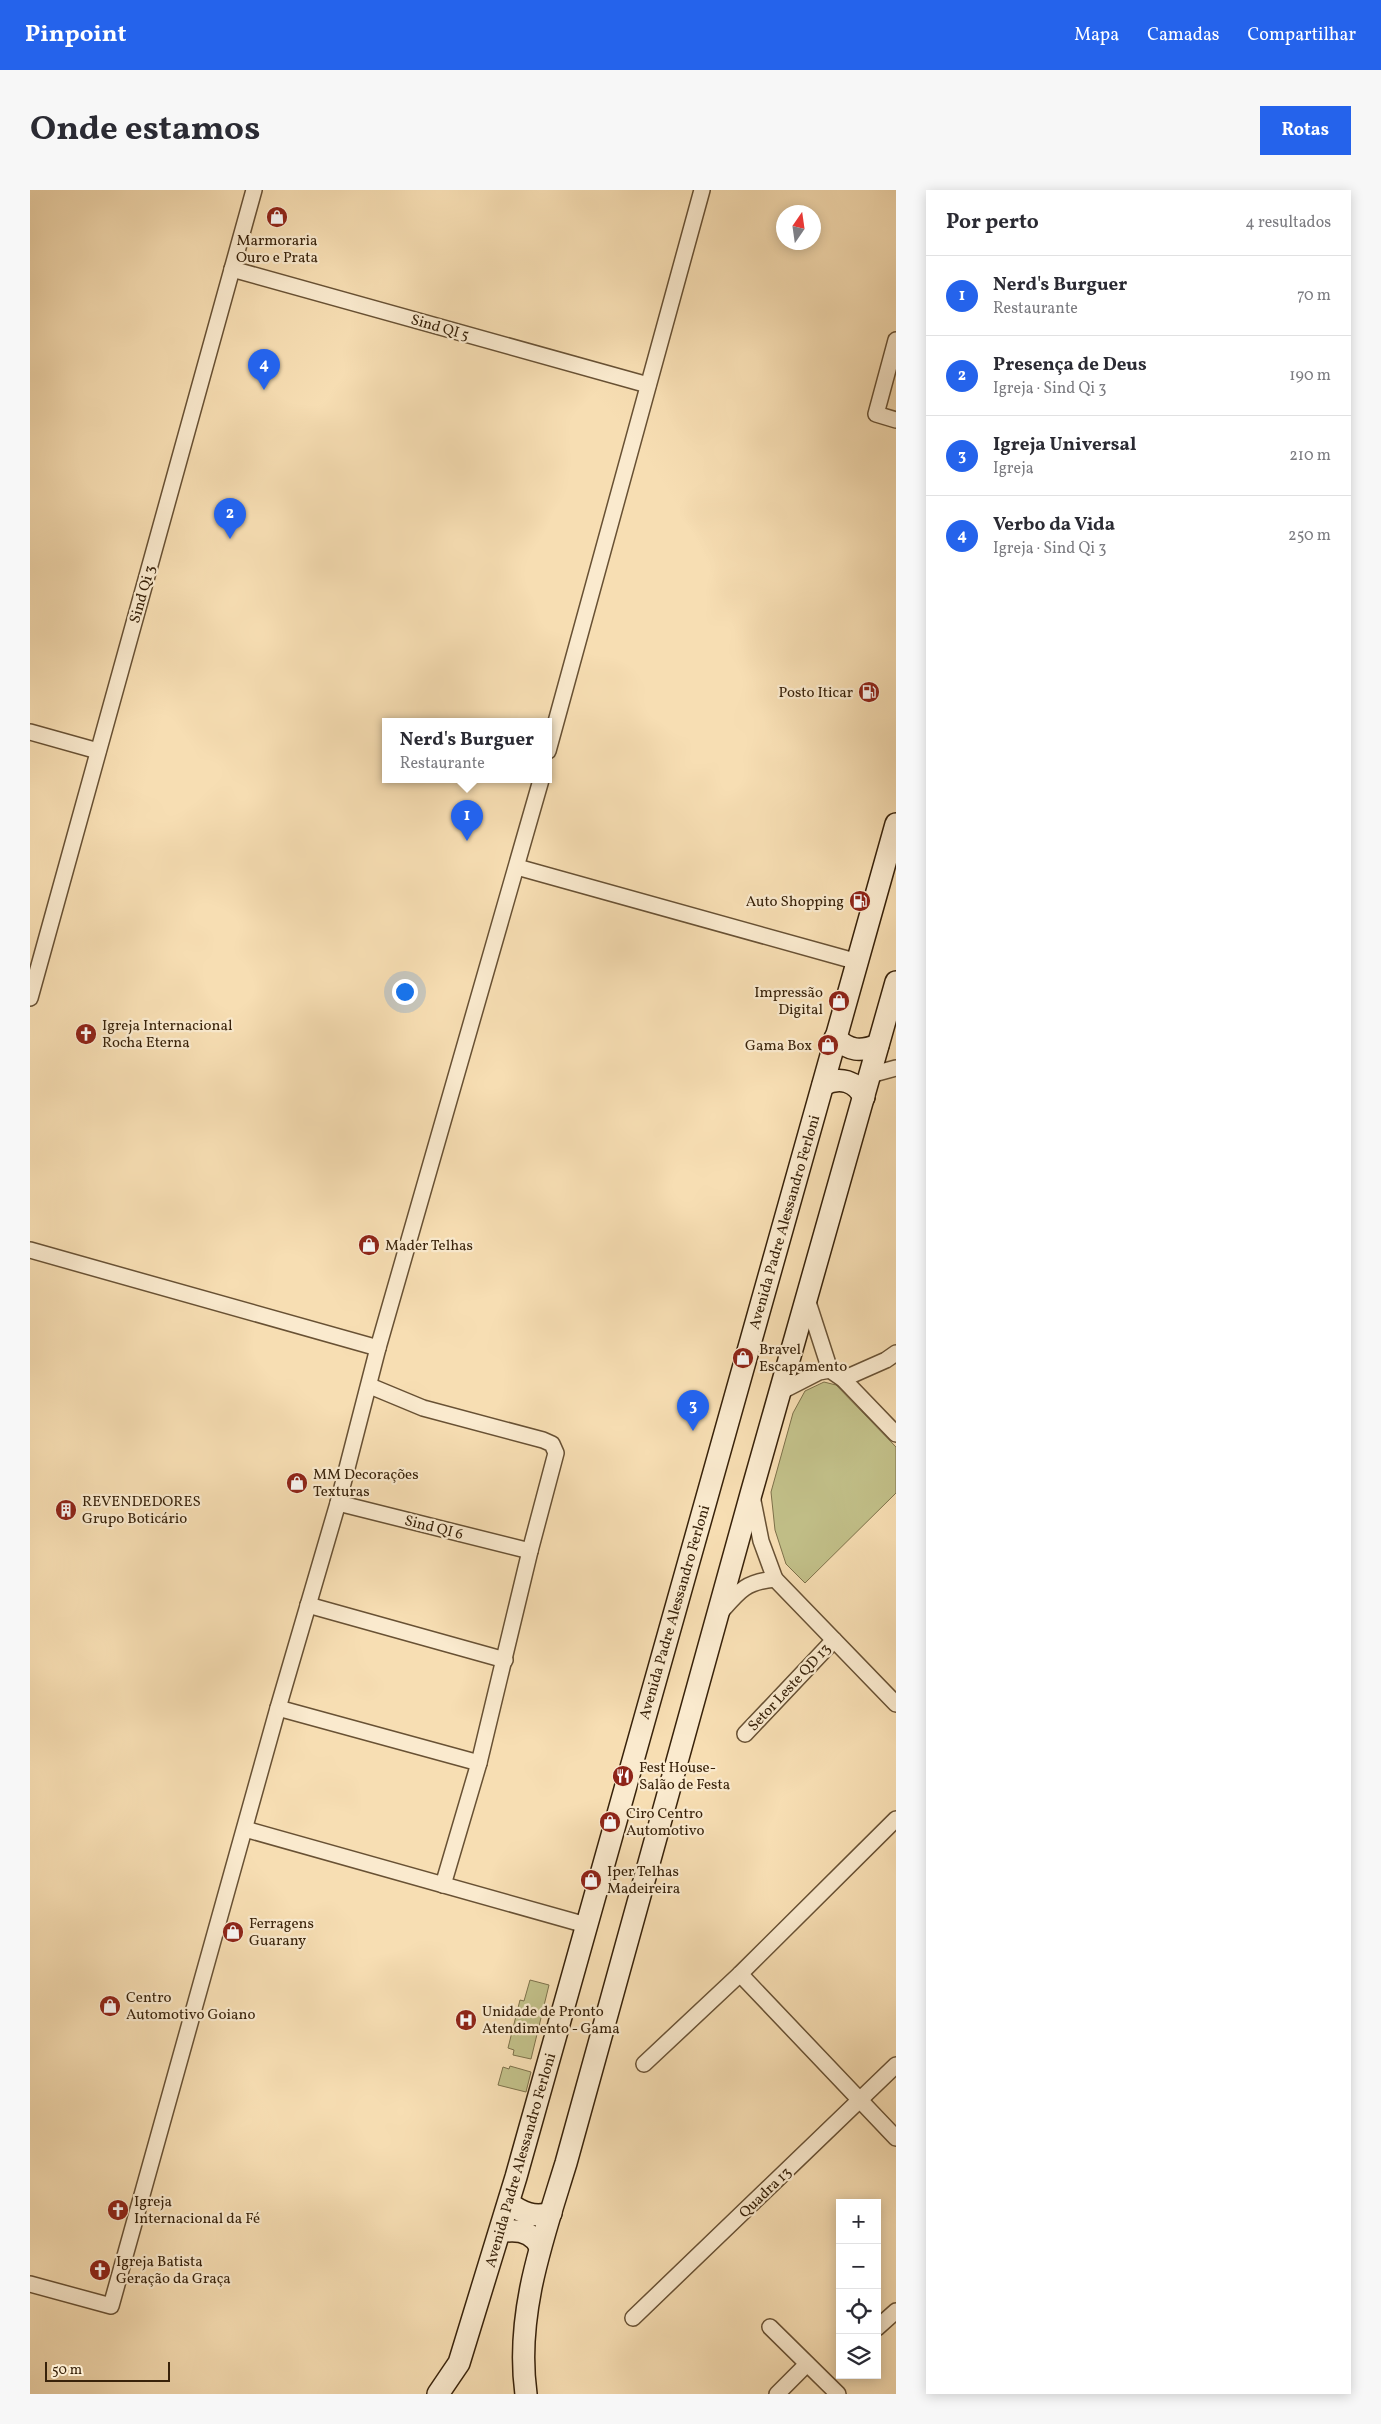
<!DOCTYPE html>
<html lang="pt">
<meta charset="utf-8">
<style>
body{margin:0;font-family:Vollkorn,serif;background:#f7f7f7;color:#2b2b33}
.controls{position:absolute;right:15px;bottom:15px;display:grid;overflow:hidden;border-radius:0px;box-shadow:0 2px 12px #0003}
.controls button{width:45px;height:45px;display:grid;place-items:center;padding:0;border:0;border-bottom:1px solid #e1e1e2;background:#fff;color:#2b2b33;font:25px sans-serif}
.compass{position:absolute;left:746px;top:15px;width:45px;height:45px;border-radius:50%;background:#fff;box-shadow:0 2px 12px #0003;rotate:13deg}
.scale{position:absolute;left:15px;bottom:12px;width:125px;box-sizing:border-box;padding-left:5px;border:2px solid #38220a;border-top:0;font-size:14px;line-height:18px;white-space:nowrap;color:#38220a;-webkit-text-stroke:4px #faeace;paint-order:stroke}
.you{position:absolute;left:374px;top:801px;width:18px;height:18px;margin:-12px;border:4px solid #fff;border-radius:50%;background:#1a73e8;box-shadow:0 0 0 8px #1a73e833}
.badge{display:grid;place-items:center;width:32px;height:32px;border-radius:50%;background:#2563eb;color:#fff;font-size:16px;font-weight:700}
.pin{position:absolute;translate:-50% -41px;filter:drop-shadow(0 1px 2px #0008)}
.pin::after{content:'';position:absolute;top:26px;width:18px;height:15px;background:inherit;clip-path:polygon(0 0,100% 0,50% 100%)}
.popup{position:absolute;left:352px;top:528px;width:170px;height:65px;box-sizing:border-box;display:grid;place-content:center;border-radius:0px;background:#fff;filter:drop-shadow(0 1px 4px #0005);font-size:16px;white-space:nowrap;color:#7c7c81}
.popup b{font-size:19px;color:#2b2b33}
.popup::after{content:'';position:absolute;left:50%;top:100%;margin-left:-10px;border:10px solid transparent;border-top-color:#fff}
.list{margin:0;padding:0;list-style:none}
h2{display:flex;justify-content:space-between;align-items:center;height:65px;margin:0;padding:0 20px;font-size:21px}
h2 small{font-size:16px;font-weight:400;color:#7c7c81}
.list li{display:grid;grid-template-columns:32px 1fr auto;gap:15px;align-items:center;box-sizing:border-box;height:80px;padding:0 20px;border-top:1px solid #e1e1e2}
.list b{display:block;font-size:19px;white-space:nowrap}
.list p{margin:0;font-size:16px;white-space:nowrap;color:#7c7c81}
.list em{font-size:16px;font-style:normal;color:#7c7c81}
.icon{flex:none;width:28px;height:28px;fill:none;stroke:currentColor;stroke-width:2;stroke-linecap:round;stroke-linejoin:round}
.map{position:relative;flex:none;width:866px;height:2204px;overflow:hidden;border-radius:0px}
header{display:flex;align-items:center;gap:30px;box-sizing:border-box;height:70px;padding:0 25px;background:#2563eb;color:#fff}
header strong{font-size:24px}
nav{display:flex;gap:28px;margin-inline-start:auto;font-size:18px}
.intro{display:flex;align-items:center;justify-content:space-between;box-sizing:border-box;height:120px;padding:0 30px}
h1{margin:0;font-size:35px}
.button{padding:12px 22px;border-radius:0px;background:#2563eb;color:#fff;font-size:18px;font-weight:700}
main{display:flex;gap:30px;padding:0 30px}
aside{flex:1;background:#fff;border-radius:0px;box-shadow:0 2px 12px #0003}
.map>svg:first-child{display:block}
</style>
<header>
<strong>Pinpoint</strong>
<nav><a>Mapa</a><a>Camadas</a><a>Compartilhar</a></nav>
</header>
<div class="intro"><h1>Onde estamos</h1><a class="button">Rotas</a></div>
<main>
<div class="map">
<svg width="866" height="2204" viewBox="0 0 866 2204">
<rect width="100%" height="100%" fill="#f7deb3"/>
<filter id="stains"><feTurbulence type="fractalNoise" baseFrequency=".004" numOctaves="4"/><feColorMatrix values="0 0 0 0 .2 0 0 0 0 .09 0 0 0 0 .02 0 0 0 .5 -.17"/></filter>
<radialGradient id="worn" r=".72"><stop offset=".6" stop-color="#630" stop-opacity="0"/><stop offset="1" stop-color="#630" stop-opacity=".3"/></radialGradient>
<g fill="#c2c089" stroke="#7d714a">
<polygon points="794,1192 806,1195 866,1257 866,1303 775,1393 756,1374 745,1340 741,1302 763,1223 775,1201"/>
<polygon points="500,1790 519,1795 501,1869 483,1865 484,1860 478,1858 490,1810 494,1811"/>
<polygon points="480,1876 501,1882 496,1902 468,1895 473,1877 479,1879"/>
</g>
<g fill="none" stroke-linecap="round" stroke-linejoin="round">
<g stroke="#685134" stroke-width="18">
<g id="minor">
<polyline points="202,79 618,195"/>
<polyline points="866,150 846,224 866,230"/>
<polyline points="0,542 68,561"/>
<polyline points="518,561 672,0"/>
<polyline points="487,677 828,772"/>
<polyline points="0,808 224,0"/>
<polyline points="840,885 866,878"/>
<polyline points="0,1060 348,1158"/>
<polyline points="800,1180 813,1189 866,1244"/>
<polyline points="813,1189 856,1170 866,1163"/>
<polyline points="340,1196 393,1218 513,1250 522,1254 526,1263 500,1361 449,1573 413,1695"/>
<polyline points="750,1202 789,1182 800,1180 777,1109"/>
<polyline points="308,1313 500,1361"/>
<polyline points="745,1389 866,1514"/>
<polyline points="278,1415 475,1470"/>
<path d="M690 1423C709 1401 715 1392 745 1389L731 1351 722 1306"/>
<polyline points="248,1518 449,1573"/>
<polyline points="715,1544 804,1450"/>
<polyline points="215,1639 556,1735"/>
<polyline points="710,1784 866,1948"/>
<polyline points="614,1874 710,1784 866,1629"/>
<polyline points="0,2094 81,2116 248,1518 308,1313 348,1158 511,590"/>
<polyline points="603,2128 866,1875"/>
<polyline points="740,2137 808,2204"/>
<polyline points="847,2138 866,2121"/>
<polyline points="747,2204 777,2174"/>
</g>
</g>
<g stroke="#38220a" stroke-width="24">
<g id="secondary">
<path d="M805 848C820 861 830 862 848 855"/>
<path d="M793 895C810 886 826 891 834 907"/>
<path d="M479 2013C492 2023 504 2028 521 2023"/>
<path d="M470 2042C486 2039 503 2041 510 2057"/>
<polyline points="408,2204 429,2173 486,1987 866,634"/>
<path d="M496 2204C485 2124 513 2048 536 1973L721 1304 866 792"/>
</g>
</g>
<use href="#minor" stroke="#faeace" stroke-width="15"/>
<use href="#secondary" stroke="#faeace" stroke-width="21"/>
</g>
<defs>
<g id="shop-disc" transform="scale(1.125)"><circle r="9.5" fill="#8f2418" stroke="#faeace"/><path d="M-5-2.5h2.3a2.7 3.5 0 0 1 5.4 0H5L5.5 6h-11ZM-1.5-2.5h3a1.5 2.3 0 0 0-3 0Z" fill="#fff"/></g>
<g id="fuel-disc" transform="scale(1.125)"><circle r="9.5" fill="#8f2418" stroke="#faeace"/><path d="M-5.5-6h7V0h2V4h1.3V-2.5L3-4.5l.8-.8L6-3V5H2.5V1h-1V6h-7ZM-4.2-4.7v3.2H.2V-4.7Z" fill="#fff"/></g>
<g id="church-disc" transform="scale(1.125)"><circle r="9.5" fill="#8f2418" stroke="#faeace"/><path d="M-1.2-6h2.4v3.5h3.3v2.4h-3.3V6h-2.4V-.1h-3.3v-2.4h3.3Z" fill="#fff"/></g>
<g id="building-disc" transform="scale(1.125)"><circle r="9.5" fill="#8f2418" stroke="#faeace"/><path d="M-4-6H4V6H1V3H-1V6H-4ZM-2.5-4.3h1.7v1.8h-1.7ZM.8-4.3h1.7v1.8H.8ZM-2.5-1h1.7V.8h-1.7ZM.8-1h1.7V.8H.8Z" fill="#fff"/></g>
<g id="restaurant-disc" transform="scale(1.125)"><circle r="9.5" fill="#8f2418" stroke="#faeace"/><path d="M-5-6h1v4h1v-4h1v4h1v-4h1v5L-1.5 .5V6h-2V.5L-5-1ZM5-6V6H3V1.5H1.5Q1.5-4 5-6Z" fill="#fff"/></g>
<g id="hospital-disc" transform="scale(1.125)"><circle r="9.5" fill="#8f2418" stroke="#faeace"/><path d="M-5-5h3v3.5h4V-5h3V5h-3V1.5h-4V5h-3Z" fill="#fff"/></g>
</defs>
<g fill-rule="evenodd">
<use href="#shop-disc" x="247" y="27"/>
<use href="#fuel-disc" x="839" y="502"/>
<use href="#fuel-disc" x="830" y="711"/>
<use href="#shop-disc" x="809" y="811"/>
<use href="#church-disc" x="56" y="844"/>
<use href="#shop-disc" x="798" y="855"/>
<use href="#shop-disc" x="339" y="1055"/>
<use href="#shop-disc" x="713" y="1168"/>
<use href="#shop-disc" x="267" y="1293"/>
<use href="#building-disc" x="36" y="1320"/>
<use href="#restaurant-disc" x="593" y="1586"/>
<use href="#shop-disc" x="580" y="1632"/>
<use href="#shop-disc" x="561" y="1690"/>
<use href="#shop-disc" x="203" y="1742"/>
<use href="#shop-disc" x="80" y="1816"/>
<use href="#hospital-disc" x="436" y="1830"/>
<use href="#church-disc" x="88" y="2020"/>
<use href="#church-disc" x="70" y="2080"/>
</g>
<g text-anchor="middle" stroke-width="4.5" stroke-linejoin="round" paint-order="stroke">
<g font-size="15" fill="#38220a" stroke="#faeace" text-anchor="start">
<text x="247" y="55" text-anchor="middle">Marmoraria<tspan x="247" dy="17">Ouro e Prata</tspan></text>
<text x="823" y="507" text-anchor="end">Posto Iticar</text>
<text x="814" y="716" text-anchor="end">Auto Shopping</text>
<text x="793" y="807" text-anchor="end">Impressão<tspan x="793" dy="17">Digital</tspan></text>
<text x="72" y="840">Igreja Internacional<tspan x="72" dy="17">Rocha Eterna</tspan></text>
<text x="782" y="860" text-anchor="end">Gama Box</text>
<text x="355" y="1060">Mader Telhas</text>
<text x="729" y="1164">Bravel<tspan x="729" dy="17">Escapamento</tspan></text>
<text x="283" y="1289">MM Decorações<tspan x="283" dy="17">Texturas</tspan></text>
<text x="52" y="1316">REVENDEDORES<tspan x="52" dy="17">Grupo Boticário</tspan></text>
<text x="609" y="1582">Fest House-<tspan x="609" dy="17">Salão de Festa</tspan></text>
<text x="596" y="1628">Ciro Centro<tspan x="596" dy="17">Automotivo</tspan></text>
<text x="577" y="1686">Iper Telhas<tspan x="577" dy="17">Madeireira</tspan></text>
<text x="219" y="1738">Ferragens<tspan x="219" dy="17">Guarany</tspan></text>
<text x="96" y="1812">Centro<tspan x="96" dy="17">Automotivo Goiano</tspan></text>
<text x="452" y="1826">Unidade de Pronto<tspan x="452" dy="17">Atendimento - Gama</tspan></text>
<text x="104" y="2016">Igreja<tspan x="104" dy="17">Internacional da Fé</tspan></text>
<text x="86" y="2076">Igreja Batista<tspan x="86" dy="17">Geração da Graça</tspan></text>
</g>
<g font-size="15" fill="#38220a" stroke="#faeace">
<text transform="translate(410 137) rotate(16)" y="5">Sind QI 5</text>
<text transform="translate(112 404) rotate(-74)" y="5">Sind Qi 3</text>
<text transform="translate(754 1032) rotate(-74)" y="5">Avenida Padre Alessandro Ferloni</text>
<text transform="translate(404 1337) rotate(14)" y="5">Sind QI 6</text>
<text transform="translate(644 1422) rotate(-74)" y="5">Avenida Padre Alessandro Ferloni</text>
<text transform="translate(759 1497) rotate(-47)" y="5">Setor Leste QD 13</text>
<text transform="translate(490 1970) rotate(-74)" y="5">Avenida Padre Alessandro Ferloni</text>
<text transform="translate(735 2002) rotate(-44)" y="5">Quadra 13</text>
</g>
</g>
<rect width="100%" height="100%" filter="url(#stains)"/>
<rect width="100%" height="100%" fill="url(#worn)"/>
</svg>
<div class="controls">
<button>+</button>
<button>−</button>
<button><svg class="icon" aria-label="locate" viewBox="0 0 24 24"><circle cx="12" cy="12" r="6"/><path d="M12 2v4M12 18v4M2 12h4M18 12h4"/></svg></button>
<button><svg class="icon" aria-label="layers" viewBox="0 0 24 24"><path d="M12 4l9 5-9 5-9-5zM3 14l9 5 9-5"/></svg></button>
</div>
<svg class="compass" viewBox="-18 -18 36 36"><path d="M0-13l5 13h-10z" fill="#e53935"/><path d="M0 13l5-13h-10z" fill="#7c7c81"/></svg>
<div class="scale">50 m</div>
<div class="you"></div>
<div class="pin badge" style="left:437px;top:651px">1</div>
<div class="popup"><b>Nerd's Burguer</b>Restaurante</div>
<div class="pin badge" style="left:200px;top:349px">2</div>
<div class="pin badge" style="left:663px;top:1241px">3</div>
<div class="pin badge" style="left:234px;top:200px">4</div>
</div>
<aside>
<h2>Por perto<small>4 resultados</small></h2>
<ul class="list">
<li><span class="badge">1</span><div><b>Nerd's Burguer</b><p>Restaurante</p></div><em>70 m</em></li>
<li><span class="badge">2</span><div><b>Presença de Deus</b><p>Igreja · Sind Qi 3</p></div><em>190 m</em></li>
<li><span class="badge">3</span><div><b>Igreja Universal</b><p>Igreja</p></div><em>210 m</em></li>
<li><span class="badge">4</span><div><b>Verbo da Vida</b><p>Igreja · Sind Qi 3</p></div><em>250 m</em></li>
</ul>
</aside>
</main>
